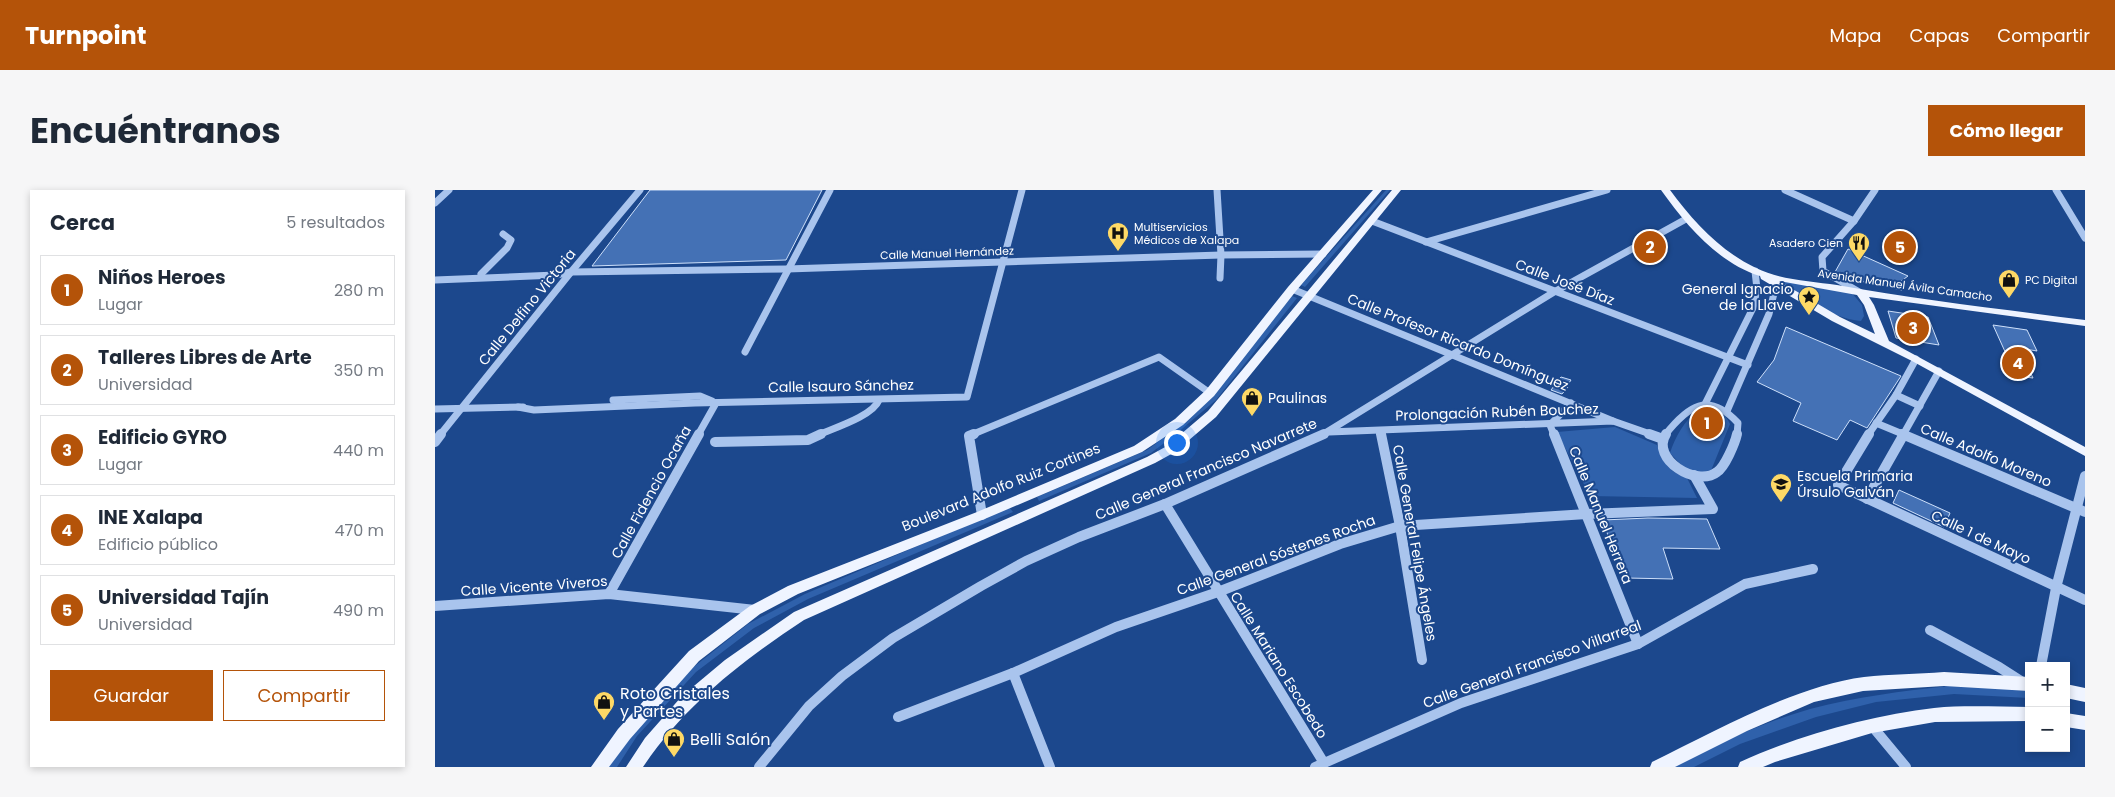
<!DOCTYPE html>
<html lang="es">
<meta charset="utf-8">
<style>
body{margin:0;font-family:Poppins,sans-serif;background:#f6f6f7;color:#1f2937}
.controls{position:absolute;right:15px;bottom:15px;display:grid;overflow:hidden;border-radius:0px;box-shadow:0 2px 8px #0003}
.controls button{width:45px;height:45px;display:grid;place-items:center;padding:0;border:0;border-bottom:1px solid #e0e1e3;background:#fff;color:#1f2937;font:25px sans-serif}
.you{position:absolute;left:741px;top:252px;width:18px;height:18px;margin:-12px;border:4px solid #fff;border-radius:50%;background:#1a73e8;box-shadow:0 0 0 8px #1a73e833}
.badge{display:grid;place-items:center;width:32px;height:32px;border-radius:50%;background:#b45309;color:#fff;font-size:16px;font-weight:700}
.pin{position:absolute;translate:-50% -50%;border:2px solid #fff;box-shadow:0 1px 5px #0006}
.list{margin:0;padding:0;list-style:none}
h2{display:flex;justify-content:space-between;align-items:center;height:65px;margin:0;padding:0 20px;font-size:21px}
h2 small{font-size:16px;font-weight:400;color:#747a83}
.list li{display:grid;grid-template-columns:32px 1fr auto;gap:15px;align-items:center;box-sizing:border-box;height:70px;margin:0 10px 10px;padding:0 10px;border:1px solid #e0e1e3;border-radius:0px}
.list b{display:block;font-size:19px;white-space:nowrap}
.list p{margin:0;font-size:16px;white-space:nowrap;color:#747a83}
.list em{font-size:16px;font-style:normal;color:#747a83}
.actions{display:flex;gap:10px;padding:15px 20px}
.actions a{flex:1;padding:11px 0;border:1px solid #b45309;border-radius:0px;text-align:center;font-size:18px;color:#b45309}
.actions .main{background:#b45309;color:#fff}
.map{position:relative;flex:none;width:1650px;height:577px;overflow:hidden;border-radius:0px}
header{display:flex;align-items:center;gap:30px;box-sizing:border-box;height:70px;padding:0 25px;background:#b45309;color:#fff}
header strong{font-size:24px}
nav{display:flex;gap:28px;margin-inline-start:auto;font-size:18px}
.intro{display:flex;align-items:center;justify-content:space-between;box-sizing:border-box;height:120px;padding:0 30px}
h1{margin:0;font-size:35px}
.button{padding:12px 22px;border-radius:0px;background:#b45309;color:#fff;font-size:18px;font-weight:700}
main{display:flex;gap:30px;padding:0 30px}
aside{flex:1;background:#fff;border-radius:0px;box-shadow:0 2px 8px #0003}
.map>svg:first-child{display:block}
</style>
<header>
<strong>Turnpoint</strong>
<nav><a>Mapa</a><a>Capas</a><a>Compartir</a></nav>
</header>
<div class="intro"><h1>Encuéntranos</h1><a class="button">Cómo llegar</a></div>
<main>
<aside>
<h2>Cerca<small>5 resultados</small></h2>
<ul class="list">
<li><span class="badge">1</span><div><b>Niños Heroes</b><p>Lugar</p></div><em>280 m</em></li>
<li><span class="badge">2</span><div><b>Talleres Libres de Arte</b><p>Universidad</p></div><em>350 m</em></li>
<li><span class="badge">3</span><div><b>Edificio GYRO</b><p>Lugar</p></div><em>440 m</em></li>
<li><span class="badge">4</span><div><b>INE Xalapa</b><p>Edificio público</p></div><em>470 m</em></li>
<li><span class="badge">5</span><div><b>Universidad Tajín</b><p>Universidad</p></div><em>490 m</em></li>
</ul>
<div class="actions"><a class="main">Guardar</a><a>Compartir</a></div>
</aside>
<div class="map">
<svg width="1650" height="577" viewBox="0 0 1650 577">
<rect width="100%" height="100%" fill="#1c488d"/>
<g fill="#2f61ab">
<polygon points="951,0 955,0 870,97 866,95"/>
<path d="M1346 90 1416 102 1427 115 1429 126 1426 131C1396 128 1370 109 1346 93Z"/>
<polygon points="857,106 862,108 781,210 741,244 716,263 604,311 602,307 712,260 737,242 776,208"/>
<path d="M1263 220C1276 219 1290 221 1295 234L1275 283C1253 284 1249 278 1235 263 1240 247 1250 230 1263 220Z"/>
<path d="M1180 237 1222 255C1228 271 1233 283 1251 286L1262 308 1155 306 1122 242Z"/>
<polygon points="574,317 578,322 373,409 319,438 261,482 202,546 182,577 173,577 196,544 256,479 313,434 370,404"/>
<path d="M1514 496 1594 500V508L1519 504 1441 512 1381 527 1305 554 1259 577H1233C1279 555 1326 533 1375 519 1421 507 1467 501 1514 496Z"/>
</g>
<g fill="#4471b5" stroke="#cee0fa">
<polygon points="215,0 387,0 351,70 157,76"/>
<polygon points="1413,59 1473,86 1465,92 1467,100 1411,88 1400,82"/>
<polygon points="1453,121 1493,127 1504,155 1461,148"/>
<polygon points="1558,135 1592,140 1602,161 1584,158 1598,188 1581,186"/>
<polygon points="1351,137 1466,186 1432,238 1415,230 1402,250 1358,231 1366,213 1322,192 1339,170"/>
<polygon points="1126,187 1136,190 1132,196 1133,197 1127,204 1116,200"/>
<polygon points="1464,300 1515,323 1509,337 1458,313"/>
<polygon points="1213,328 1272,329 1285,359 1228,358 1238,389 1192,388 1183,358 1177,358 1168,330"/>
</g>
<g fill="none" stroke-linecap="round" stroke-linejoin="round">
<g stroke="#a9c4ed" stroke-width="7">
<polyline points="782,0 786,65 785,88"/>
<polyline points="1350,0 1419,31"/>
<polyline points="1621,0 1650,48"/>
<polyline points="0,13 14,0"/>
<polyline points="937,31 1313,175"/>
<polyline points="991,52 1172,0"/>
<polyline points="46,84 72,58 76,50 68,44"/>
<polyline points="0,90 121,85 136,82 352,79 786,65 888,64"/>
<polyline points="857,99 1178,231"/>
<polyline points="1426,103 1388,81 1387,67 1419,31 1440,0"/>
<polyline points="310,162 395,0"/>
<polyline points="1461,205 1485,216"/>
<polyline points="178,210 265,206 277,211"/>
<polyline points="1270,214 1318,118 1322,99 1320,81"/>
<polyline points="83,217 99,220 260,213 532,207 587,0"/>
<polyline points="0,219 88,217"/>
<polyline points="1292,221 1334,124 1341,95"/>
<polyline points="1441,233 1470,245"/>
<polyline points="945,241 946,245"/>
<polyline points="894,242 1178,231 1218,245"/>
<polyline points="5,245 136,82 205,0"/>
<polyline points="263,245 281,213"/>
<path d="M383 245C399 238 438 226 444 210"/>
<polyline points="536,245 724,167 775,203"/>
<polyline points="887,245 1119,102 1251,29"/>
<polyline points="1119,245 1115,235 1136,213"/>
<path d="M1230 245C1253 216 1273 201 1303 233L1302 245"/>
<polyline points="1433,245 1461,205 1481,169"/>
<polyline points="1468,245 1504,181"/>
</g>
<g stroke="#a9c4ed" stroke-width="10">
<polyline points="539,244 534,246 547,325"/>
<polyline points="946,244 965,336 987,470"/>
<polyline points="1119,244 1203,454"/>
<polyline points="1214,244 1228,249"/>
<path d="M1231 244C1215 269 1262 298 1282 282 1290 277 1300 253 1302 244"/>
<polyline points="1434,244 1403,295 1650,410"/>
<polyline points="1467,244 1650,322"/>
<polyline points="0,252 6,244"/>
<polyline points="280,252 373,250 386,244"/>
<polyline points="1432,309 1469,244"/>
<polyline points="730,314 889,573"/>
<polyline points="174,404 264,244"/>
<polyline points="0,416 174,404 320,420"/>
<polyline points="1495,440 1564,477 1589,493"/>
<polyline points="1606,476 1621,398 1650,286"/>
<polyline points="578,483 615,577"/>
<polyline points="463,527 578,483 681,437 783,402 905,354 965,336 1152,324 1278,319 1259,285"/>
<polyline points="1437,536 1471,577"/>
<polyline points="324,577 374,516 407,486 458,448 546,396 591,371 644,347 730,314 889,244"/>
<polyline points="880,577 1026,513 1203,454 1310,394 1378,379"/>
</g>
<g fill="#eff4ff" fill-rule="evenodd">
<polygon points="938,0 947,0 861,101 779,206 748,235 707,262 552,328 363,404 325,424 264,471 195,549 174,577 156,577 183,539 254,461 315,416 353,396 542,322 699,256 740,229 771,200 853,97"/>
<path d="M957 0H966L781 227 740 262 720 273 369 430C307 471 250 515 208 577H191L210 548 247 506 290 470 359 422 712 267 732 256 773 221Z"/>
<path d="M1226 0H1235C1258 31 1285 61 1321 78 1345 90 1376 91 1402 95 1484 110 1567 119 1650 130V136L1434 107 1439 115 1454 151 1650 257V266L1477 171 1397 131 1326 89 1325 86C1283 73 1251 35 1226 0ZM1344 91 1422 105 1429 115 1440 144 1405 127Z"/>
<path d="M1509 482 1594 487V501L1509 496 1428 501 1379 512 1312 541 1240 577H1215L1217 572C1280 541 1360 496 1429 487 1455 484 1483 484 1509 482Z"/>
<polygon points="1631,494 1650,498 1650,512 1631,508"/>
<path d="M1594 517V531L1500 532 1437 543 1340 572 1328 577H1303L1305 572C1361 546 1437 525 1499 518 1530 515 1563 517 1594 517Z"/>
<polygon points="1631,523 1650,526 1650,540 1631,537"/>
</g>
</g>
<defs>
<g id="hospital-pin" transform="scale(1.125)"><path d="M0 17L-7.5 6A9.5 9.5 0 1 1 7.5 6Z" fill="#fed966" stroke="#1c488d"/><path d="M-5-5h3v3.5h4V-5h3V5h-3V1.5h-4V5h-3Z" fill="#111"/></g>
<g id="restaurant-pin" transform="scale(1.125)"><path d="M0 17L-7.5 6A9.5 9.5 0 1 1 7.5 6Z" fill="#fed966" stroke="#1c488d"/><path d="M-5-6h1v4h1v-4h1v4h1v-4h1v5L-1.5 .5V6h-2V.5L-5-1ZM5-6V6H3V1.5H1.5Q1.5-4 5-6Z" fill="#111"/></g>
<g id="shop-pin" transform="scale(1.125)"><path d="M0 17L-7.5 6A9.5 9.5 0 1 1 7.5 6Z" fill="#fed966" stroke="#1c488d"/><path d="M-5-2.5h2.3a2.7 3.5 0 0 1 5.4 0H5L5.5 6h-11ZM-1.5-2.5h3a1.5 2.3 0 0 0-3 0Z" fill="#111"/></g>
<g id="sight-pin" transform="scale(1.125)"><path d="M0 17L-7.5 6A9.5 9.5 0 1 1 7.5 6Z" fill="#fed966" stroke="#1c488d"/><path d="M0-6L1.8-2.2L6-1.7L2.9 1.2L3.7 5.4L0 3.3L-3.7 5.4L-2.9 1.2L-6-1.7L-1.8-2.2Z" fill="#111"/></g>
<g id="school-pin" transform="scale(1.125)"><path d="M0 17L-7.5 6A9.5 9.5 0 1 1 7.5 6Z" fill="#fed966" stroke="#1c488d"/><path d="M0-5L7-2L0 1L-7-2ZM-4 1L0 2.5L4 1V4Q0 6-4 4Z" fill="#111"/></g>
</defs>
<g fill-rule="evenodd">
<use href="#hospital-pin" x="683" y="43"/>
<use href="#restaurant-pin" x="1424" y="53"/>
<use href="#shop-pin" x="1574" y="90"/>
<use href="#sight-pin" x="1374" y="107"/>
<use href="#shop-pin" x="817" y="208"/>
<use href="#school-pin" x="1346" y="294"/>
<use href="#shop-pin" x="169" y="512"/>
<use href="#shop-pin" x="239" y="549"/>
</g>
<g text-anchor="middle" stroke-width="4" stroke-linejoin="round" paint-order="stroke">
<g font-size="11" fill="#fff" stroke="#1c488d" text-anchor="start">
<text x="699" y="41">Multiservicios<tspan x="699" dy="13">Médicos de Xalapa</tspan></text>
<text x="1408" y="57" text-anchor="end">Asadero Cien</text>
<text x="1590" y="94">PC Digital</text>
</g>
<g font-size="11" fill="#fff" stroke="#1c488d">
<text transform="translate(512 63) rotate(-2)" y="4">Calle Manuel Hernández</text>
<text transform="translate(1470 95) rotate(8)" y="4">Avenida Manuel Ávila Camacho</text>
</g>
<g font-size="14" fill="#fff" stroke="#1c488d">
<text transform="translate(1130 92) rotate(21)" y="5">Calle José Díaz</text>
<text transform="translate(92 117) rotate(-51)" y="5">Calle Delfino Victoria</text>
<text transform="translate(1023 152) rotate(22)" y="5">Calle Profesor Ricardo Domínguez</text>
<text transform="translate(406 196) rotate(-1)" y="5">Calle Isauro Sánchez</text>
<text transform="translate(1062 222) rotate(-2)" y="5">Prolongación Rubén Bouchez</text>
<text transform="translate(1551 265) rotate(23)" y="5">Calle Adolfo Moreno</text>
<text transform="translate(771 279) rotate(-23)" y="5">Calle General Francisco Navarrete</text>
<text transform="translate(566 297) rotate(-22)" y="5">Boulevard Adolfo Ruiz Cortines</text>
<text transform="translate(216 302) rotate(-61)" y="5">Calle Fidencio Ocaña</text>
<text transform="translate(1166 325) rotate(68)" y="5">Calle Manuel Herrera</text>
<text transform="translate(1546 347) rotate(25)" y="5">Calle 1 de Mayo</text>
<text transform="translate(980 353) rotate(80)" y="5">Calle General Felipe Ángeles</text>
<text transform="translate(841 365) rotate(-20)" y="5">Calle General Sóstenes Rocha</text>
<text transform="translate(99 396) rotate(-4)" y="5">Calle Vicente Viveros</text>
<text transform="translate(1097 474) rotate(-20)" y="5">Calle General Francisco Villarreal</text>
<text transform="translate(844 475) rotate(58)" y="5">Calle Mariano Escobedo</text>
</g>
<g font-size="14" fill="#fff" stroke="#1c488d" text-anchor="start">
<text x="1358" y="104" text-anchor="end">General Ignacio<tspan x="1358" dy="16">de la Llave</tspan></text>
<text x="833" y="213">Paulinas</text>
<text x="1362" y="291">Escuela Primaria<tspan x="1362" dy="16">Úrsulo Galván</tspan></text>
</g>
<g font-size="16" fill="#fff" stroke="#1c488d" text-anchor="start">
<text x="185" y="509">Roto Cristales<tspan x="185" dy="18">y Partes</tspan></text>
<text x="255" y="555">Belli Salón</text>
</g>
</g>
</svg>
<div class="controls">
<button>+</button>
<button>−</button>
</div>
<div class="you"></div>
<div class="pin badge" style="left:1272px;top:233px">1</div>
<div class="pin badge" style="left:1215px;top:57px">2</div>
<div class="pin badge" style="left:1478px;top:138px">3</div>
<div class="pin badge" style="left:1583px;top:173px">4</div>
<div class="pin badge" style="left:1465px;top:57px">5</div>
</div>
</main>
